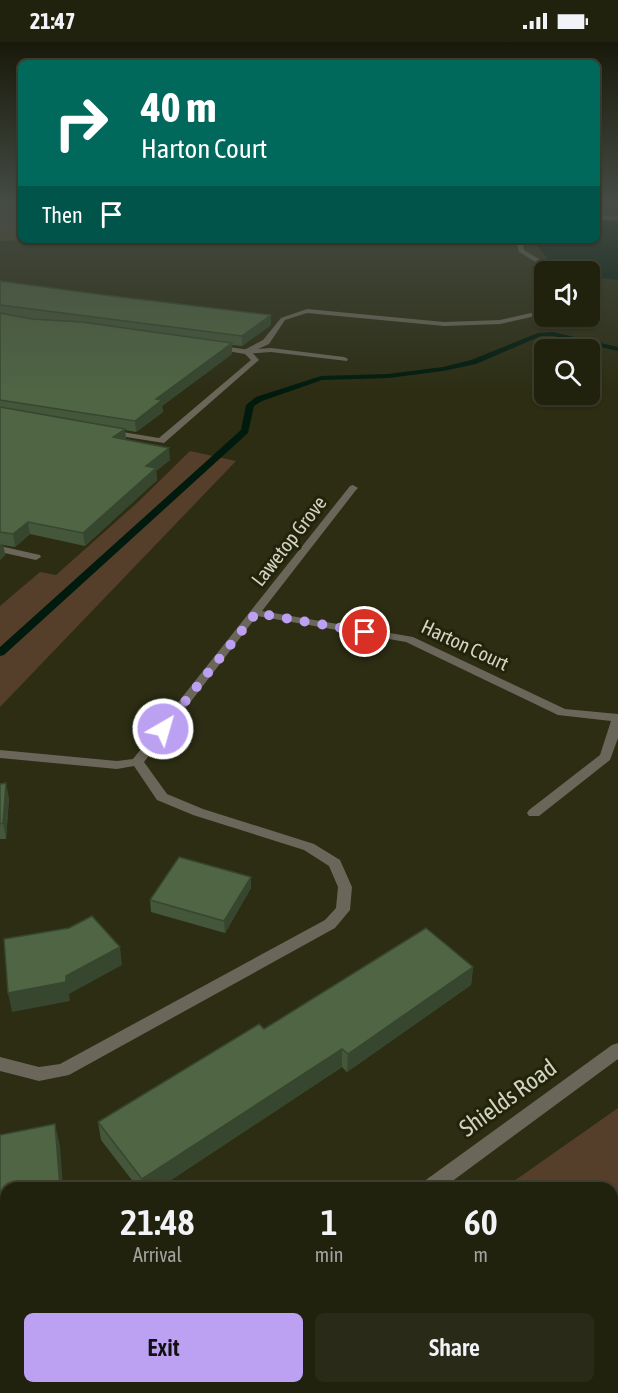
<!DOCTYPE html>
<html lang="en">
<head>
<meta charset="utf-8">
<style>
	body { margin:0; font-family:"Asap Condensed",sans-serif; background:#292a17; color:#f1f3f6; height:100vh; display:flex; flex-direction:column; font-size:22px; white-space:nowrap }
	* { box-sizing:border-box; margin:0 }
	p { font-size:20px; color:#a2a49e }
	.icon { flex:none; width:33px; height:33px; fill:none; stroke:currentColor; stroke-width:2; stroke-linecap:round; stroke-linejoin:round }
	.map { position:relative; flex:1; overflow:hidden }
	.details { position:absolute; left:0px; top:1140px; width:618px; height:212px; display:flex; flex-direction:column; background:#21220e; border-radius:18px 18px 0 0; box-shadow:0 2px 4px #0004,0 0 0 2px #3e3f2e }
	.details>* { flex:none }
	.top-card { position:absolute; left:18px; top:18px; width:582px; height:183px; border-radius:9px; box-shadow:0 2px 4px #0004,0 0 0 2px #3e3f2e; background:#00695c; color:#fff; overflow:hidden }
	.controls { position:absolute; left:534px; top:219px; display:grid; gap:12px }
	.controls a { display:grid; place-items:center; width:66px; height:66px; border-radius:9px; background:#21220e; box-shadow:0 2px 4px #0004,0 0 0 2px #3e3f2e; font-size:30px }
	.pin { position:absolute; display:grid; place-items:center; width:51px; height:51px; color:#fff; margin:-26px; border:3px solid #fff; border-radius:50%; box-shadow:0 2px 6px #0007 }
	.me { position:absolute; width:66px; margin:-33px; rotate:38deg; stroke-linejoin:round; filter:drop-shadow(0 0 4px #0008) }
	.turn { display:flex; align-items:center; gap:21px; height:126px; padding:0 24px; font-size:27px }
	.turn .icon { width:78px; height:78px; stroke-width:2.5 }
	.turn b { display:block; font-size:42px; line-height:51px }
	.then { display:flex; align-items:center; height:57px; padding:0 24px; background:#0003; gap:12px; font-size:22px }
	.eta { display:flex; justify-content:space-evenly; align-items:center; height:102px; text-align:center }
	.eta b { font-size:36px; font-weight:600; line-height:42px }
	.cta { display:flex; gap:12px; margin-top:auto; padding:12px 24px }
	.cta a { flex:1; height:69px; border-radius:9px; background:#bca0f2; color:#111; font-size:24px; font-weight:600; line-height:69px; text-align:center }
	.cta a+a { background:#292a17; color:#f1f3f6 }
	.status { display:flex; justify-content:space-between; align-items:center; height:42px; padding:0 30px; background:#21220e; direction:ltr }
	.status svg { height:16px; fill:currentColor }
	.map>svg:first-child { display:block }
	.green { fill:#563f2a }
	.water { fill:#001b0e }
	.lines { fill:none; stroke-linecap:round; stroke-linejoin:round }
	.stream { fill:#001b0e; fill-rule:evenodd }
	.service { fill:#6b665a; fill-rule:evenodd }
	.minor { fill:#6b665a; fill-rule:evenodd }
	.wall { fill:#44573a }
	.shaded-wall { fill:#37472f }
	.building { fill:#4f6543; stroke:#37472f; stroke-width:1.5 }
	.route { stroke:#bca0f2; stroke-width:10; stroke-dasharray:0 18 }
	.labels { text-anchor:middle; stroke-width:6; stroke-linejoin:round; paint-order:stroke }
	.street-label { font-size:20px; fill:#d1d3c3; stroke:#222309 }
	.near-street-label { font-size:24px; fill:#d1d3c3; stroke:#222309 }
</style>
</head>
<body>
<div class="status"><b>21:47</b><svg viewBox="0 0 49 12"><path d="M0 12V9h3v3zM5 12V6h3v6zM10 12V3h3v9zM15 12V0h3v12zM26 1h20v11H26zM47 4h2v5h-2z"/></svg></div>
<div class="map">
<svg width="618" height="1351" viewBox="0 0 618 1351">
	<rect width="100%" height="100%" fill="#2c2d13"/>
	<path class="green" d="M0 161H21V198H30L0 199Z
		M190 409 236 419 0 665V564L40 530 56 533 138 460Z
		M618 1066V1189L612 1194V1146H504Z
		M224 1346H429L422 1351H217Z"/>
	<path class="water" d="M597 178 618 181V238L590 235V230C560 230 550 224 534 198H597Z"/>
	<g class="lines">
		<path class="stream" d="M553 290 618 305V309L553 294H541L476 322 443 329 388 336 322 338 262 359 254 364 248 391 4 613 0 614V605L241 388 246 363 256 355 321 334 388 332 443 325 471 318 538 291Z"/>
		<path class="service" d="M597 173 618 174V178L597 177Z
			M516 198H522L524 208 560 230H552L519 210Z
			M307 267 444 280 500 278 544 268V272L500 282 444 284 307 271 285 278 269 302 258 307 271 306 344 315 348 317 347 319 271 310 244 312V308L263 298 281 276Z
			M0 504 40 513 41 515 36 518 0 510Z"/>
		<path class="minor" d="M215 303 250 308 259 318 164 401 107 392V388H110L159 396 251 318 245 312 215 307Z
			M353 443 358 446 356 448 262 569 413 595 565 667 618 672V696L610 718 539 774H529L527 771 529 768 600 713 611 679 558 673 406 600 257 574 144 720 167 752 203 767 314 802 340 818 352 845 350 868 335 886 69 1033 39 1039 0 1029V1015L39 1025 60 1022 325 878 336 866 338 845 329 824 304 808 193 773 157 758 134 724 117 727 0 716V708L117 719 133 717 350 444Z
			M618 1001V1017L443 1146H420L423 1140 612 1003Z
			M141 1346H167L165 1351H139Z"/>
	</g>
	<path class="wall" d="M0 239 104 253 271 273V283L242 304 232 303V312L162 364 163 370 136 390 125 388 126 398 170 418 156 429 157 438 85 504 30 492 15 505 3 503 5 513 0 518Z
		M0 742 9 756 6 797H0Z
		M251 835V846L225 891 151 870 150 858Z
		M473 925 471 943 347 1030 342 1025 159 1146H138L101 1098 98 1080 264 987Z
		M468 1346H612L618 1351H469L468 1350Z"/>
	<path class="shaded-wall" d="M271 273V283L242 304V294Z
		M232 301V312L162 364 163 370 136 390 135 379 156 357Z
		M125 387 126 398 113 395Z
		M169 406 170 418 156 429 157 438 85 504 83 491 146 424Z
		M28 480 30 492 15 505 13 492Z
		M3 501 5 513 0 518V503Z
		M6 741 9 756 6 797 3 781Z
		M251 835V846L225 891 224 879Z
		M120 905 122 923 69 952 70 959 12 970 8 951 66 934Z
		M473 925 471 943 347 1030 348 1012Z
		M342 1007V1025L159 1146H144L142 1137Z
		M55 1082 60 1104 63 1146H60Z
		M6 1167V1190L0 1191V1169Z"/>
	<path class="building" d="M0 239 104 253 271 273 242 294 0 263Z
		M0 271 32 277 82 280 232 301 156 357 162 358 135 379 0 358Z
		M0 365 125 387 113 395 169 406 146 424 156 426 83 491 28 480 13 492 0 490Z
		M6 741 3 781 0 782V742Z
		M179 815 251 835 224 879 150 858Z
		M92 874 120 905 66 934V940L8 951 4 897 69 886Z
		M426 886 473 925 348 1012 342 1007 142 1137 98 1080 259 982 264 987Z
		M55 1082 60 1146H6V1167L0 1169V1093Z
		M612 1313 618 1319V1351H489L485 1346H612Z"/>
	<linearGradient id="sky" x2="0" y2="1"><stop stop-color="#18190a"/><stop offset="0.46" stop-color="#454c44"/><stop offset="1" stop-color="#454c44" stop-opacity="0"/></linearGradient>
	<rect width="618" height="350" fill="url(#sky)"/>
	<g class="lines">
		<path class="route" d="M163 687 256 571 365 590"/>
	</g>
	<g class="labels">
		<g class="street-label">
			<text transform="translate(289 499) rotate(-52)" y="7">Lawetop Grove</text>
			<text transform="translate(465 603) rotate(25)" y="7">Harton Court</text>
		</g>
		<g class="near-street-label">
			<text transform="translate(508 1056) rotate(-36)" y="8">Shields Road</text>
		</g>
	</g>
</svg>
<div class="controls">
<a><svg class="icon" aria-label="sound" viewBox="0 0 24 24"><path d="M4 9h4l5-4v14l-5-4H4zM17 9q2 3 0 6"/></svg></a>
<a><svg class="icon" aria-label="search" viewBox="0 0 24 24"><circle cx="10" cy="10" r="6"/><path d="M15 15l6 6"/></svg></a>
</div>
<div class="pin" style="left:365px;top:590px;background:#d93025"><svg class="icon" aria-label="arrive" viewBox="0 0 24 24"><path d="M6 21V4h12l-3 4 3 4H6"/></svg></div>
<svg class="me" style="left:163px;top:687px" viewBox="-20 -20 40 40"><circle r="17" fill="#bca0f2" stroke="#fff" stroke-width="3"/><path d="M0-11L8 9 0 5-8 9z" fill="#fff"/></svg>
<div class="top-card">
<div class="turn"><svg class="icon" aria-label="right" viewBox="0 0 24 24"><path d="M7 20v-9h11M14 6l5 5-5 5"/></svg><div><b>40 m</b>Harton Court</div></div>
<div class="then">Then<svg class="icon" aria-label="arrive" viewBox="0 0 24 24"><path d="M6 21V4h12l-3 4 3 4H6"/></svg></div>
</div>
<section class="details">
<div class="eta">
<div><b>21:48</b><p>Arrival</p></div>
<div><b>1</b><p>min</p></div>
<div><b>60</b><p>m</p></div>
</div>
<div class="cta"><a>Exit</a><a>Share</a></div>
</section>
</div>
</body>
</html>
